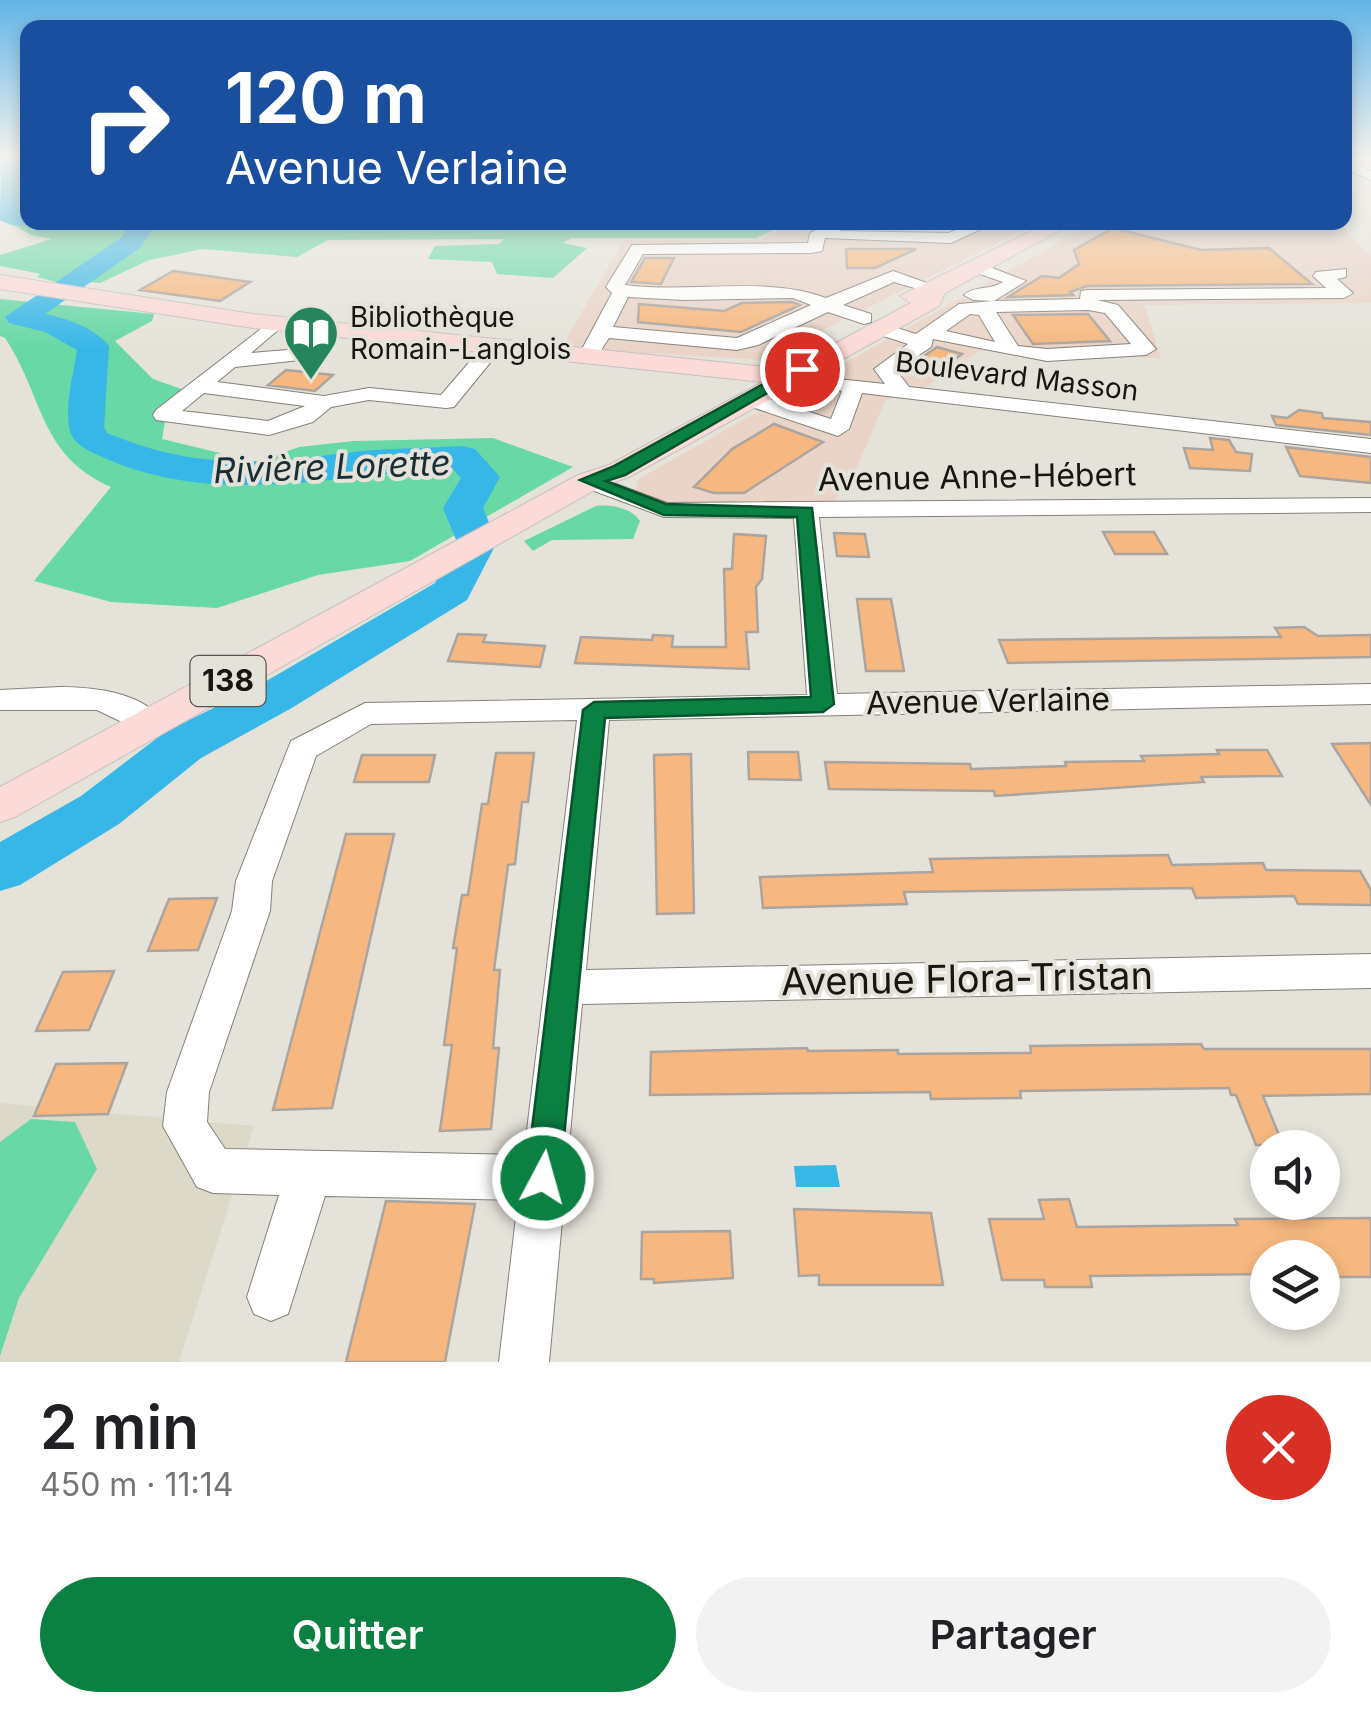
<!DOCTYPE html>
<html lang="fr">
<head>
<meta charset="utf-8">
<style>
	body { margin:0; font-family:Inter,sans-serif; background:#f2f2f2; color:#202124; height:100vh; display:flex; flex-direction:column; font-size:38px; white-space:nowrap }
	* { box-sizing:border-box; margin:0 }
	p { font-size:32px; color:#757577 }
	.icon { flex:none; width:55px; height:55px; fill:none; stroke:currentColor; stroke-width:2; stroke-linecap:round; stroke-linejoin:round }
	.map { position:relative; height:1362px; overflow:hidden }
	.details { display:flex; flex-direction:column; background:#fff; flex:1 }
	.details>* { flex:none }
	.banner { position:absolute; left:20px; top:20px; width:1332px; height:210px; border-radius:20px; box-shadow:0 5px 15px #0003; background:#1a4fa0; color:#fff; overflow:hidden }
	.tools { position:absolute; left:1250px; top:1130px; display:grid; gap:20px }
	.tools a { display:grid; place-items:center; width:90px; height:90px; border-radius:50%; background:#fff; box-shadow:0 5px 15px #0003; font-size:50px }
	.pin { position:absolute; display:grid; place-items:center; width:85px; height:85px; color:#fff; margin:-42px; border:5px solid #fff; border-radius:50%; box-shadow:0 2px 10px #0007 }
	.me { position:absolute; width:110px; margin:-55px; rotate:6deg; stroke-linejoin:round; filter:drop-shadow(0 0 8px #0008) }
	.turn { display:flex; align-items:center; gap:35px; height:210px; padding:0 40px; font-size:45px }
	.turn .icon { width:130px; height:130px; stroke-width:2.5 }
	.turn b { display:block; font-size:70px; line-height:85px }
	.round { display:grid; place-items:center; flex:none; width:105px; height:105px; border-radius:52px; background:#f2f2f2 }
	.overview { display:flex; align-items:center; justify-content:space-between; height:170px; padding:0 40px }
	h1 { font-size:60px; font-weight:600; line-height:75px }
	.button { display:flex; gap:20px; margin-top:auto; padding:20px 40px }
	.button a { flex:1; height:115px; border-radius:60px; background:#0b8043; color:#fff; font-size:40px; font-weight:600; line-height:115px; text-align:center }
	.button a+a { background:#f2f2f2; color:#202124 }
	.map>svg:first-child { display:block }
	.commercial { fill:#ead4c8 }
	.built { fill:#ddd9c8 }
	.green { fill:#67d8a6 }
	.water { fill:#37b7e7 }
	.lines { fill:none; stroke-linecap:round; stroke-linejoin:round }
	.river { fill:#37b7e7; fill-rule:evenodd }
	.building { fill:#f6b880; stroke:#aca49e; stroke-width:2.5 }
	.minor-casing { stroke:#848179; stroke-width:2 }
	.major-casing { stroke:#c3c2c1; stroke-width:2 }
	.minor { fill:#fff; fill-rule:evenodd }
	.major { fill:#fbdad7; fill-rule:evenodd }
	.route { fill:#0b8043; stroke:#07532c; stroke-width:2.5 }
	.labels { text-anchor:middle; stroke-width:8; stroke-linejoin:round; paint-order:stroke }
	.far-poi-label { font-size:28px; fill:#171612; stroke:#e5e3d9; text-anchor:start }
	.far-street-label { font-size:28px; fill:#171612; stroke:#e5e3d9 }
	.shield { fill:#e5e3d9; stroke:#55544e; stroke-width:2.5 }
	.shield-label { font-size:30px; font-weight:bold; fill:#171612 }
	.street-label { font-size:32px; fill:#171612; stroke:#e5e3d9 }
	.water-label { font-size:35px; font-style:italic; fill:#192e37; stroke:#e5e3d9 }
	.near-street-label { font-size:38px; fill:#171612; stroke:#e5e3d9 }
</style>
</head>
<body>
<div class="map">
<svg width="1371" height="1362" viewBox="0 0 1371 1362">
	<rect width="100%" height="100%" fill="#e5e3d9"/>
	<path class="commercial" d="M797 222 1037 223 763 360 561 348 624 240H760Z
		M1094 223H1338L1371 256V303L1144 305 1161 358 981 350 926 387 885 401 855 473 832 505 665 506 635 499 638 479Z"/>
	<path class="built" d="M0 1103 254 1126 179 1362H0Z"/>
	<path class="green" d="M1 158H27L28 222 790 223 756 238H571L563 243 587 248 553 278 497 274 492 262 428 259 435 246 499 244 504 239 328 240 297 257 203 249 149 260 100 283 89 282 76 287 37 277 41 274 0 266V255L52 239 31 235 0 217Z
		M0 299 154 314 152 321 115 341 153 379 187 391 167 409 162 439 257 462 299 447 354 441 493 438 573 467 410 561 318 575 217 608 111 602 34 581 111 487C38 455 44 396 5 338L0 336Z
		M596 506C611 504 632 508 640 521L633 539 552 540 533 551 524 541Z
		M31 1119 75 1122 97 1169 19 1298 0 1356V1142Z"/>
	<path class="water" d="M2 158H27L28 222 197 223 139 229 11 225 0 220Z
		M836 1165 840 1187H796L794 1166Z"/>
	<g class="lines">
		<path class="river" d="M131 222 155 225 140 248 45 314C66 318 95 328 109 346L104 427 107 433C201 472 265 463 362 451 395 448 429 448 462 446L475 449 500 477 483 508 497 542 467 600 290 709 201 758 119 824 20 885 0 891V842L81 796 165 732 256 687 435 583 457 542 443 508 461 478 452 468C338 475 216 507 107 459 91 452 71 445 69 426 65 403 74 372 77 350L45 332 9 323 5 317 122 237Z"/>
	</g>
	<path class="building" d="M1113 228 1201 250 1269 248 1312 284 1087 286 1070 292 1073 295 1008 297 1042 276 1059 278 1079 264 1074 250Z
		M846 249H916L875 268H847Z
		M645 258H674L661 284 631 282Z
		M173 271 250 282 220 301 140 290Z
		M792 302 800 305 741 332 638 322 639 304 724 311 742 303Z
		M1088 314 1110 341 1033 344 1013 315Z
		M937 347 962 354 934 374 908 367Z
		M286 370 333 375 315 391 268 385Z
		M1299 410 1322 413 1323 418 1371 422V435L1276 425 1272 416 1287 418Z
		M774 424 823 442 744 493H714L694 487 732 449Z
		M1210 438 1229 440 1236 452 1252 454 1250 471 1190 468 1184 448 1213 450Z
		M1286 447 1371 457V483L1300 476Z
		M1103 532H1154L1167 554H1115Z
		M834 533 865 534 869 557 837 556Z
		M734 534 766 536 762 579 756 587 758 632H746L749 669 575 663 581 637 652 640 653 635 673 636 672 647H726L724 569H732Z
		M857 599H891L904 671H866Z
		M1304 627 1318 636 1371 635V657L1008 663 999 640 1281 637 1275 628Z
		M458 634 486 635 483 642 545 646 540 667 448 661Z
		M1371 743V805L1332 744Z
		M1217 750H1267L1282 776 1201 777 1204 782 995 796 994 791 829 789 825 762 970 764 971 769 1066 766 1065 762 1144 761 1141 756 1219 754Z
		M748 752H798L801 780 749 779Z
		M496 753H534L528 802H522L515 864 508 865 494 970H500L493 1048H499L491 1129 440 1131 452 1045H444L457 948H453L462 895H468L482 804H488Z
		M691 754 694 913 657 914 654 755Z
		M362 755H435L429 782H354Z
		M346 834H394L332 1108 273 1110Z
		M1168 855 1172 865 1263 863 1266 870 1360 871 1371 890V905L1298 904 1294 896 1196 898 1192 888 904 892 907 904 763 908 760 877 933 872 930 859Z
		M217 898 198 950 148 951 169 899Z
		M114 971 89 1030 36 1031 63 972Z
		M1201 1044 1204 1049H1371V1094L1263 1096 1283 1145H1256L1236 1095H1231L1229 1088 1020 1091 1021 1098 931 1099 930 1092 650 1095 651 1052 807 1048 808 1051 898 1050V1054L1031 1053 1030 1046Z
		M127 1063 108 1114 34 1116 56 1064Z
		M1069 1199 1077 1227 1238 1225 1235 1219 1371 1218V1277H1322V1258H1268V1274L1090 1276 1092 1287H1045L1044 1280H1002L989 1219H1044L1039 1200Z
		M386 1201 475 1204 445 1362H346Z
		M794 1209 931 1213 943 1285H819V1275L799 1276Z
		M730 1231 733 1278 654 1283V1279H641L642 1232Z"/>
	<g class="lines">
		<g class="minor-casing">
			<path id="minor" d="M1345 160 1371 171V180L1345 169Z
				M832 222H854L839 231 949 233 973 222H996L951 243 825 238 822 251 811 253 643 254 625 285C691 294 764 275 826 298L893 271 944 289 935 294 894 282 843 305 871 314V322L864 324 828 312 758 345 737 350 609 338 599 353 592 355 582 349 612 293 606 287 632 245 808 243 810 233ZM628 297 684 300 793 298 811 305 737 338 613 327Z
				M977 262 1026 281 994 301 1080 299 1081 291 1087 290 1326 288 1313 276 1316 272 1346 269V277L1337 279 1353 293 1344 298 1097 300 1118 305 1156 349 1146 355 1047 361 933 339 931 347 896 370 909 387 1371 439V453L862 393 849 429 838 436 740 403 737 398 748 392 831 419 842 391 781 381 778 377 781 373 885 384 874 369 908 344 871 332V324L878 322 916 334 959 304 993 301 973 300 964 295C973 286 991 290 1003 282L971 271V263ZM1088 310 1105 313 1131 344 1047 349 1018 346 996 312ZM970 314 979 315 995 342 946 331Z
				M275 318 285 324 251 353 287 350 315 325H329L332 329 300 360 235 367 217 382 324 396 369 388 441 395 485 344H499L502 348 454 407 446 408 369 400 331 407 313 422 269 435 156 420 153 415 156 410ZM204 393 305 406 268 421 182 411Z
				M589 474 667 503 1371 498V512L819 517 837 694 1371 684V704L609 720 586 970 1371 954V988L582 1004 549 1362H499L518 1200 325 1196 288 1314 271 1321 254 1314 247 1297 279 1195 213 1193 197 1187 163 1126 167 1092 232 911 236 881 291 741 365 703 807 695 794 518 664 517 581 486 577 481ZM577 720 524 1155 225 1149 207 1122 209 1092 270 911 272 881 316 756 371 724Z
				M60 687C93 687 145 692 165 724L160 732 149 735 97 710H0V690Z"/>
		</g>
		<g class="major-casing">
			<path id="major" d="M1049 222H1075L945 293 939 306 629 477 600 487 15 817 0 822V787L578 475 609 465 763 382 253 328 0 289V275L253 314 787 369 911 303 900 296Z"/>
		</g>
		<use href="#minor" class="minor"/>
		<use href="#major" class="major"/>
	</g>
	<linearGradient id="sky" x2="0" y2="1"><stop stop-color="#61b5e8"/><stop offset="0.45" stop-color="#f3f2ee"/><stop offset="1" stop-color="#f3f2ee" stop-opacity="0"/></linearGradient>
	<rect width="1371" height="349" fill="url(#sky)"/>
	<path class="route" d="M796 366 809 369 625 475 606 481 666 504 812 508 834 704 823 712 605 718 560 1178 555 1189 543 1194 531 1189 526 1178 583 710 594 702 811 697 797 517 664 515 580 480 612 467Z"/>
	<defs>
		<g id="library-pin" transform="scale(2.875)"><path d="M0 17L-7.5 6A9.5 9.5 0 1 1 7.5 6Z" fill="#26855d" stroke="#e5e3d9"/><path d="M-6-4Q-3-5.5-.7-3.5V5Q-3 3-6 4ZM6-4Q3-5.5 .7-3.5V5Q3 3 6 4Z" fill="#fff"/></g>
	</defs>
	<g fill-rule="evenodd">
		<use href="#library-pin" x="311" y="333"/>
	</g>
	<g class="labels">
		<g class="far-poi-label">
			<text x="350" y="327">Bibliothèque<tspan x="350" dy="32">Romain-Langlois</tspan></text>
		</g>
		<g class="far-street-label">
			<text transform="translate(1017 376) rotate(7)" y="10">Boulevard Masson</text>
		</g>
		<rect class="shield" x="190.5" y="656" width="75" height="50" rx="8"/>
		<g class="shield-label">
			<text x="228" y="691">138</text>
		</g>
		<g class="street-label">
			<text transform="translate(977 477) rotate(-1)" y="11">Avenue Anne-Hébert</text>
			<text transform="translate(988 701) rotate(-1)" y="11">Avenue Verlaine</text>
		</g>
		<g class="water-label">
			<text transform="translate(332 467) rotate(-2)" y="12">Rivière Lorette</text>
		</g>
		<g class="near-street-label">
			<text transform="translate(967 979) rotate(-1)" y="13">Avenue Flora-Tristan</text>
		</g>
	</g>
</svg>
<div class="tools">
<a><svg class="icon" aria-label="sound" viewBox="0 0 24 24"><path d="M4 9h4l5-4v14l-5-4H4zM17 9q2 3 0 6"/></svg></a>
<a><svg class="icon" aria-label="layers" viewBox="0 0 24 24"><path d="M12 4l9 5-9 5-9-5zM3 14l9 5 9-5"/></svg></a>
</div>
<div class="pin" style="left:802px;top:369px;background:#d93025"><svg class="icon" aria-label="arrive" viewBox="0 0 24 24"><path d="M6 21V4h12l-3 4 3 4H6"/></svg></div>
<svg class="me" style="left:543px;top:1178px" viewBox="-20 -20 40 40"><circle r="17" fill="#0b8043" stroke="#fff" stroke-width="3"/><path d="M0-11L8 9 0 5-8 9z" fill="#fff"/></svg>
<div class="banner">
<div class="turn"><svg class="icon" aria-label="right" viewBox="0 0 24 24"><path d="M7 20v-9h11M14 6l5 5-5 5"/></svg><div><b>120 m</b>Avenue Verlaine</div></div>
</div>
</div>
<section class="details">
<div class="overview"><div><h1>2 min</h1><p>450 m · 11:14</p></div><a class="round" style="background:#d93025;color:#fff"><svg class="icon" aria-label="close" viewBox="0 0 24 24"><path d="M6 6l12 12M18 6L6 18"/></svg></a></div>
<div class="button"><a>Quitter</a><a>Partager</a></div>
</section>
</body>
</html>
